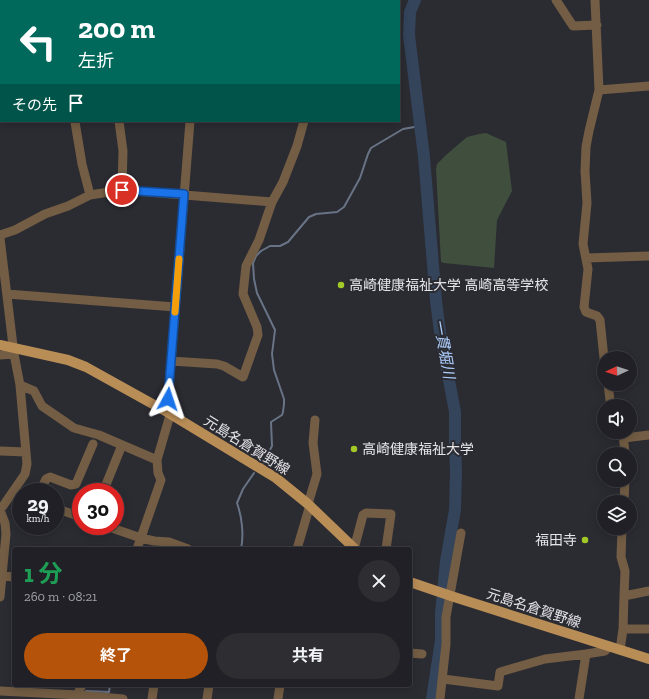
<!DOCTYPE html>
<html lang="ja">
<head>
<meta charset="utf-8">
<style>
	body { margin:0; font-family:"Zilla Slab","Noto Sans JP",serif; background:#2d2d32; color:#f1f3f6; height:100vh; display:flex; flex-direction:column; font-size:15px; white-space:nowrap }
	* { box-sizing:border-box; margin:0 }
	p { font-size:13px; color:#a2a3a7 }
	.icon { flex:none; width:22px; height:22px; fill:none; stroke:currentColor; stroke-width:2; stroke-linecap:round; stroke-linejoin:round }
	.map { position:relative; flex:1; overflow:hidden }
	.drawer { position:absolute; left:12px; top:547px; width:400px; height:140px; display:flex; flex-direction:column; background:#202026; border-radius:4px; box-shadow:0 2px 10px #0003,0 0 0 1px #3d3e43 }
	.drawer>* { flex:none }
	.guide { position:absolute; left:0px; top:0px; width:400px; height:122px; box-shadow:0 2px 10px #0003,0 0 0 1px #3d3e43; background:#00695c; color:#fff; overflow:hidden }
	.needle { width:26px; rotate:266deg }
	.controls { position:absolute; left:597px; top:351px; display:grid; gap:8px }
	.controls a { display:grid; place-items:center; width:40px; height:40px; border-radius:50%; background:#202026; box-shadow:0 2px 10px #0003,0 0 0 1px #3d3e43; font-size:20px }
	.speed { position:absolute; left:12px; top:483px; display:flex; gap:8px; font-size:20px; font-weight:700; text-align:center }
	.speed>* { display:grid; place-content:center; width:52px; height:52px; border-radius:50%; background:#202026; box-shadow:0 2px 10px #0003,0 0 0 1px #3d3e43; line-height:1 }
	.speed small { font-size:10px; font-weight:400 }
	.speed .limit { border:6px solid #d22; background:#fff; color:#111 }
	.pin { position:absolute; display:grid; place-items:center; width:34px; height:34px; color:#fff; margin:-17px; border:2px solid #fff; border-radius:50%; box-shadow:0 1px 4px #0007 }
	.me { position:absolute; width:44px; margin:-22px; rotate:5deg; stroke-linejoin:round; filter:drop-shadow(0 0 3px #0008) }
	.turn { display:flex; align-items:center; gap:14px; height:84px; padding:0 12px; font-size:18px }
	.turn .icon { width:52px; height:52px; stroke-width:2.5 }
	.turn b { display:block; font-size:28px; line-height:34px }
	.then { display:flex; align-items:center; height:38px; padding:0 12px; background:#0003; gap:8px; font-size:15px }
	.round { display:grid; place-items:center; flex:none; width:42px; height:42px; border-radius:21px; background:#2d2d32 }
	.head { display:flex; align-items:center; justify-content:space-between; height:68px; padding:0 12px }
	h1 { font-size:24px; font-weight:700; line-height:30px; color:#1e9e55 }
	.action { display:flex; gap:8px; margin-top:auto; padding:8px 12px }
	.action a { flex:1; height:46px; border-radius:24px; background:#b45309; color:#fff; font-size:16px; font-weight:700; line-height:46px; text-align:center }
	.action a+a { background:#2d2d32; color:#f1f3f6 }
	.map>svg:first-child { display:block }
	.green { fill:#404f3d }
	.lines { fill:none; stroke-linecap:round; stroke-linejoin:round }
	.stream { stroke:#687485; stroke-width:2 }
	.river { stroke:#33445b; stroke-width:12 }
	.minor { stroke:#735d44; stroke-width:9 }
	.major { stroke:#b98d56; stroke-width:10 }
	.route-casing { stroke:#114b97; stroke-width:10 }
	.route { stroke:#1a73e8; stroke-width:7 }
	.slow { stroke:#f59e0b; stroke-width:7 }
	.poi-dot { fill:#a3c927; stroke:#2b2b32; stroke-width:1.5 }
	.labels { text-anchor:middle; stroke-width:4; stroke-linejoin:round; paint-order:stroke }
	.poi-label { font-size:14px; fill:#e3e3e8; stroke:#2b2b32; text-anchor:start }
	.street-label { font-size:14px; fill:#e3e3e8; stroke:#2b2b32 }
	.water-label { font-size:15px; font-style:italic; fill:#aecffe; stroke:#2b2b32 }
</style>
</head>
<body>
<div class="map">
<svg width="649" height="699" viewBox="0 0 649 699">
	<rect width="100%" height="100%" fill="#2b2b32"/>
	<path class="green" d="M272 0H385V1H272Z
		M486 133 506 142 512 191 497 220 494 268 444 263 441 262 436 169 437 164 446 155 467 137 479 134Z"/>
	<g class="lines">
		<path class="stream" d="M263 463 272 446 271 422 282 415 283 412 284 404V399L274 370 272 354 275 330 257 293 254 279 253 263 256 256 261 251 270 246H280L288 242 309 217 316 214 337 212 344 207 360 178 368 154 371 148 403 129 420 126
			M156 549 162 546
			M241 549C244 535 242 517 237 503L243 489 254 473
			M86 691 109 692 110 685"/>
		<path class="river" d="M415 0 410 12 409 35 424 157 436 301 440 332 455 412V445L456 472 455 510 446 561 441 613V640L432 699
			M27 1 28 0
			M0 24 1 23"/>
		<path class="minor" d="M556 0 573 26 597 25
			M595 0 599 90 589 131 586 147 585 171 587 203 583 244 588 269 584 307 586 312 597 316 600 320 604 358
			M200 1V0
			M599 90 649 86
			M119 121 123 151 122 190
			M75 122 82 164 90 195
			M0 235 15 230 45 214 68 206 90 195 122 190 272 202
			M0 238 14 354 20 385 27 464 25 474 3 506 0 509
			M586 258 649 256
			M7 294 175 307
			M0 355 14 354
			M171 361 217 364 224 366 243 377 258 335 257 327 243 294 246 266 259 240 272 202 283 182 297 146 304 121
			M608 384 610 400 613 406
			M20 385 34 391 42 406 74 428 99 435 157 460
			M167 412 190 121
			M623 433 625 454
			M624 438 649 435
			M0 451 26 452
			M40 492 46 479 50 477 71 485 76 484 93 444
			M103 492 122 445
			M624 502 625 480
			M308 504 317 474 313 443 315 420
			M55 508 81 517
			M0 510 5 523 6 534 0 597
			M106 526 141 538 154 541 169 542 188 549
			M137 549 161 480 158 473 157 460 170 415
			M297 549 310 505
			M354 549 363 515 366 513 391 514 386 549
			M3 576 14 577
			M624 596 649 591
			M623 629H649
			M620 650 623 629 624 596 625 571 621 557 622 528
			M410 653 422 654
			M443 679 498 686 500 672 545 659 586 654 605 651 609 646
			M0 691 79 695 123 699
			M79 699V691L82 685
			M152 699 154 685
			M207 699 209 685
			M278 699 280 685
			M440 699 446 644V617L461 533
			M579 699 586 654"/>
		<path class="major" d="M0 345 68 360 86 367 167 412 276 478 308 504 355 549
			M410 582 451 596 649 659"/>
	</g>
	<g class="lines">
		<g class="route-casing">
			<path id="route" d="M122 190 184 194 168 399"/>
		</g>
		<use href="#route" class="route"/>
		<path class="slow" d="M175 312 179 259"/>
	</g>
	<g class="poi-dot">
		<circle cx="341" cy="285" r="4"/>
		<circle cx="354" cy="449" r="4"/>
		<circle cx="585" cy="540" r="4"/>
	</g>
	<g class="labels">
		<g class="poi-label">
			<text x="349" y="290">高崎健康福祉大学 高崎高等学校</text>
			<text x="362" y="454">高崎健康福祉大学</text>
			<text x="577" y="545" text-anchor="end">福田寺</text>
		</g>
		<g class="street-label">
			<text transform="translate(247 445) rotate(32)" y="5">元島名倉賀野線</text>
			<text transform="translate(534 608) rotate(18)" y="5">元島名倉賀野線</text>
		</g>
		<g class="water-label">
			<text transform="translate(444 349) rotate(80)" y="5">一貫堀川</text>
		</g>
	</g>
</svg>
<div class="controls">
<a><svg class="needle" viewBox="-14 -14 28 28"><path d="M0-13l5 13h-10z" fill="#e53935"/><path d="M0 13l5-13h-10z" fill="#a2a3a7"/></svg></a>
<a><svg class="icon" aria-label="sound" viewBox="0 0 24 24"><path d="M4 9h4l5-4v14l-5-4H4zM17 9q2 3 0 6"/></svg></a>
<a><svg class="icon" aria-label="search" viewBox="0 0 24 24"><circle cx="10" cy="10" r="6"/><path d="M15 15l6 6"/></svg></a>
<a><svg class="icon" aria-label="layers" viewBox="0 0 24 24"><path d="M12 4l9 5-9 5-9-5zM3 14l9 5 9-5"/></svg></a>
</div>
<div class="speed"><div>29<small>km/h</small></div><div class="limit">30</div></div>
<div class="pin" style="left:122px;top:190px;background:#d93025"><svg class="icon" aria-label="arrive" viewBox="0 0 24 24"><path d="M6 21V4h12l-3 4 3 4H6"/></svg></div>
<svg class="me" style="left:168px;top:399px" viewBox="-20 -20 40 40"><path d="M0-17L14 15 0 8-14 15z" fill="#1a73e8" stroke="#fff" stroke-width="4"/></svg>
<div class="guide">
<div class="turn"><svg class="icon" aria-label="left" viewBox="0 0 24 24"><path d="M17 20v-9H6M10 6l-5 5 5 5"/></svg><div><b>200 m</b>左折</div></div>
<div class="then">その先<svg class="icon" aria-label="arrive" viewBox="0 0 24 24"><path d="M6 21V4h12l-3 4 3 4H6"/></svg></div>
</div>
<section class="drawer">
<div class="head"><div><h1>1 分</h1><p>260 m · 08:21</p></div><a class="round"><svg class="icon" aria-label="close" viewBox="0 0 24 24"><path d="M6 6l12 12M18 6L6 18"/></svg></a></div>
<div class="action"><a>終了</a><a>共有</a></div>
</section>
</div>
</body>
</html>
